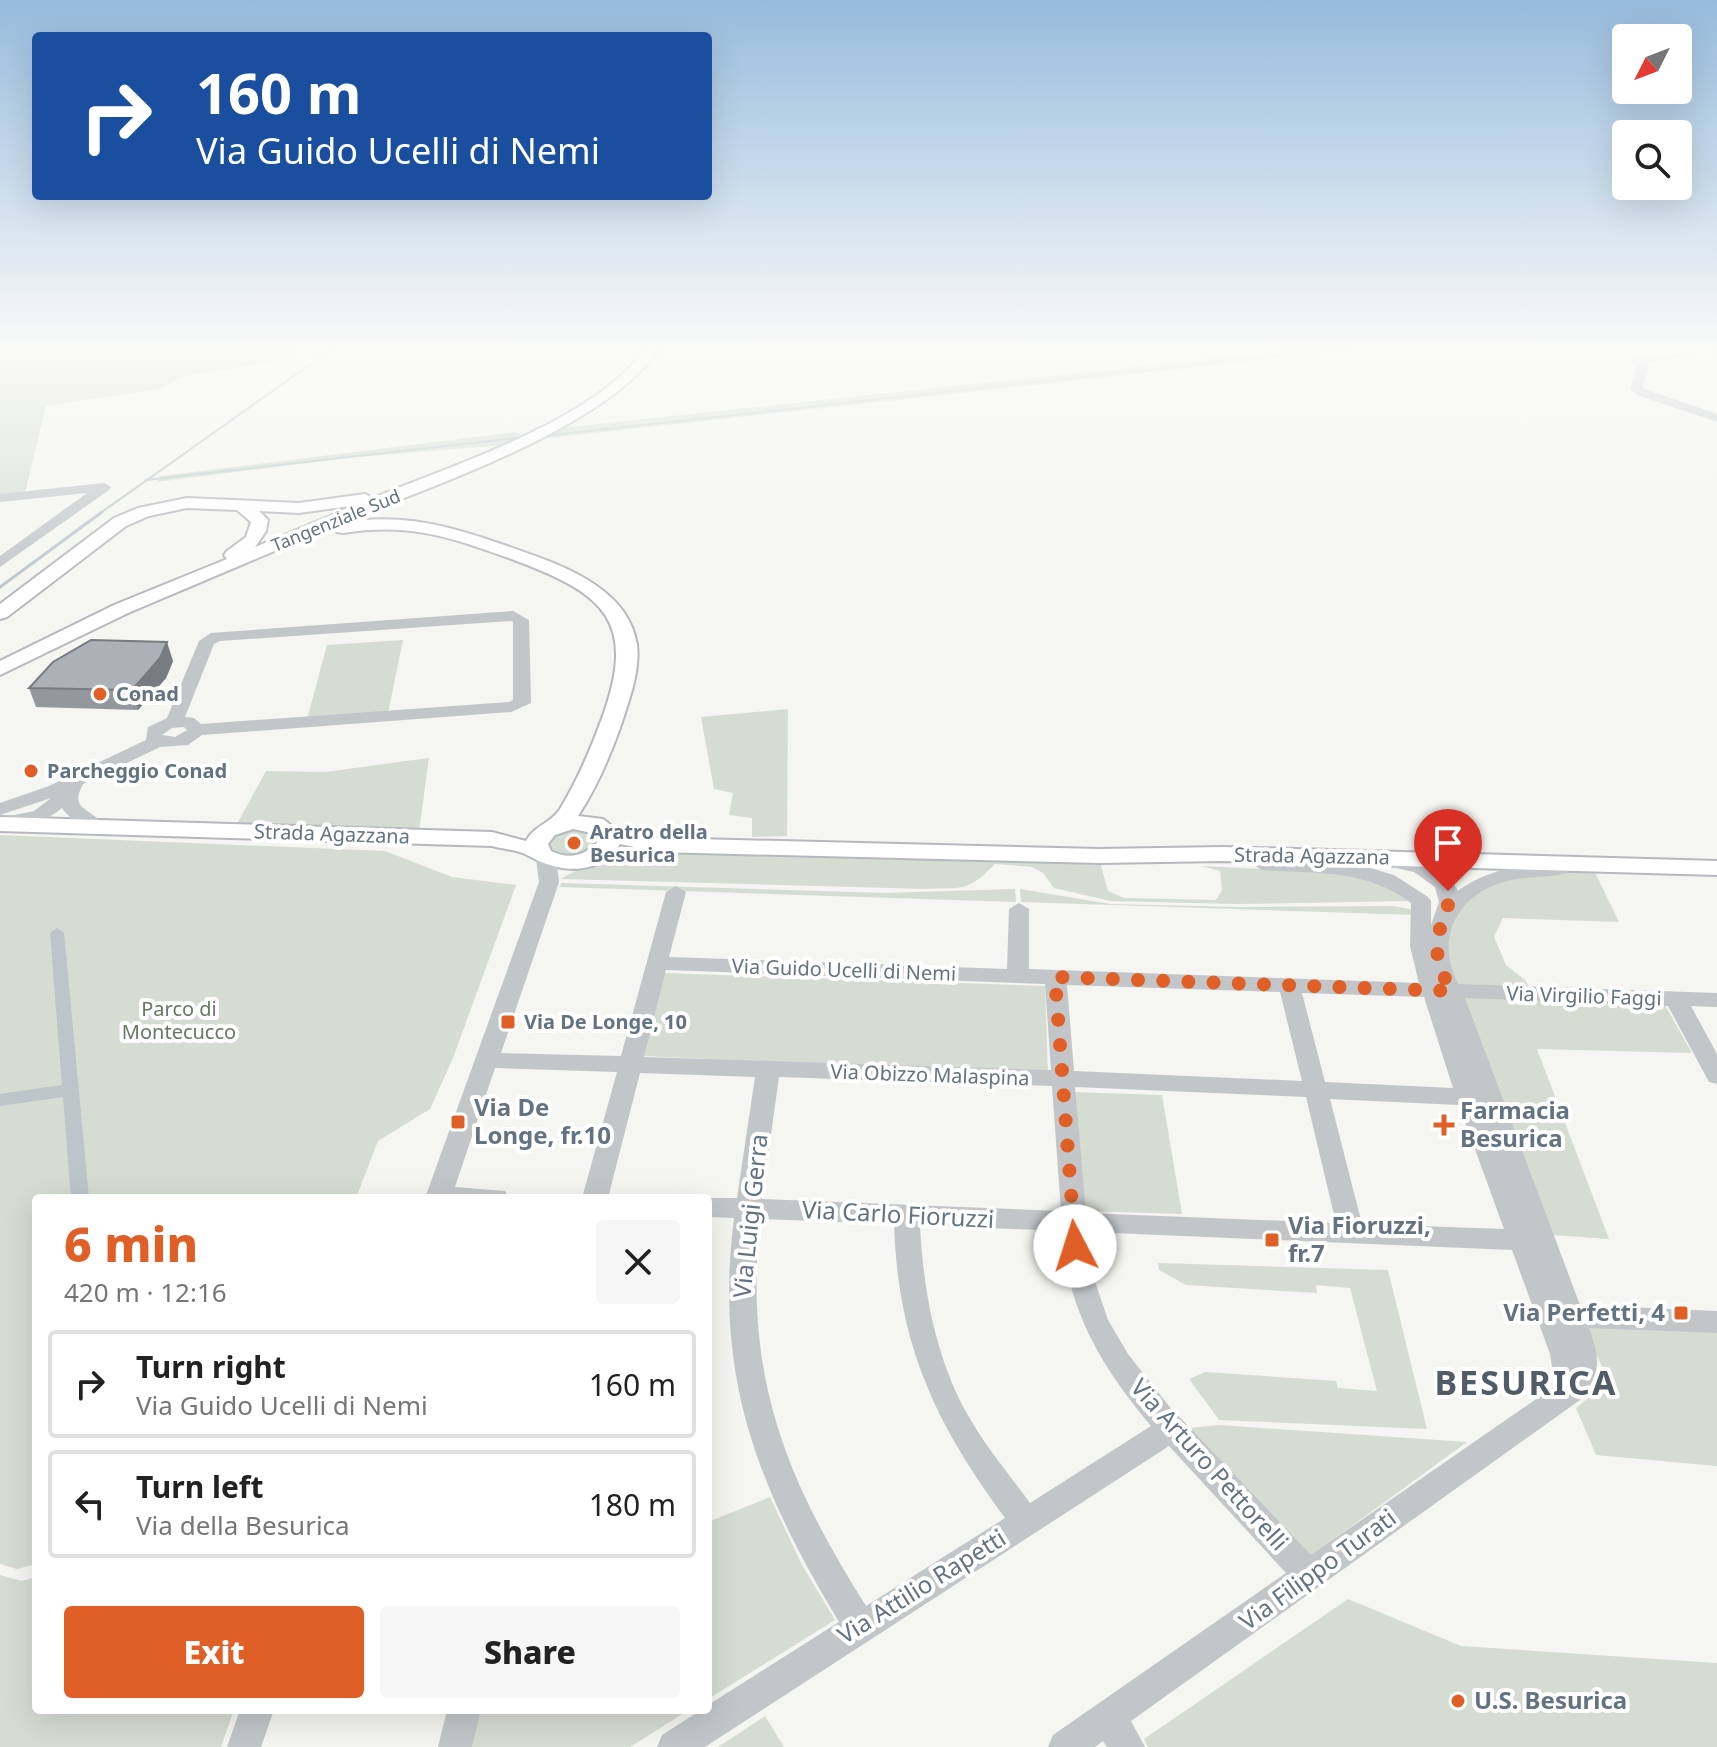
<!DOCTYPE html>
<html lang="en">
<head>
<meta charset="utf-8">
<style>
	body { margin:0; font-family:"Noto Sans",sans-serif; background:#f6f6f6; color:#222; height:100vh; display:flex; flex-direction:column; font-size:30px; white-space:nowrap }
	* { box-sizing:border-box; margin:0 }
	p { font-size:26px; color:#767676 }
	.icon { flex:none; width:44px; height:44px; fill:none; stroke:currentColor; stroke-width:2; stroke-linecap:round; stroke-linejoin:round }
	.map { position:relative; flex:1; overflow:hidden }
	.details { position:absolute; left:32px; top:1194px; width:680px; height:520px; display:flex; flex-direction:column; background:#fff; border-radius:8px; box-shadow:0 8px 32px #0002 }
	.details>* { flex:none }
	.guide { position:absolute; left:32px; top:32px; width:680px; height:168px; border-radius:8px; box-shadow:0 8px 32px #0002; background:#1a4fa0; color:#fff; overflow:hidden }
	.needle { width:52px; rotate:228deg }
	.controls { position:absolute; left:1612px; top:24px; display:grid; gap:16px }
	.controls a { display:grid; place-items:center; width:80px; height:80px; border-radius:8px; background:#fff; box-shadow:0 8px 32px #0002; font-size:40px }
	.pin { position:absolute; display:grid; place-items:center; width:68px; height:68px; color:#fff; margin:-82px -34px; border-radius:50% 50% 50% 0; rotate:-45deg; box-shadow:0 0 8px #0007 }
	.pin .icon { rotate:45deg }
	.me { position:absolute; width:88px; margin:-44px; rotate:355deg; stroke-linejoin:round; filter:drop-shadow(0 0 6px #0008) }
	.turn { display:flex; align-items:center; gap:28px; height:168px; padding:0 32px; font-size:36px }
	.turn .icon { width:104px; height:104px; stroke-width:2.5 }
	.turn b { display:block; font-size:56px; line-height:68px }
	.round { display:grid; place-items:center; flex:none; width:84px; height:84px; border-radius:8px; background:#f6f6f6 }
	.overview { display:flex; align-items:center; justify-content:space-between; height:136px; padding:0 32px }
	h1 { font-size:48px; font-weight:800; line-height:60px; color:#e05f26 }
	.primary-button { display:flex; gap:16px; margin-top:auto; padding:16px 32px }
	.primary-button a { flex:1; height:92px; border-radius:8px; background:#e05f26; color:#fff; font-size:32px; font-weight:800; line-height:92px; text-align:center }
	.primary-button a+a { background:#f6f6f6; color:#222 }
	ul { padding:0; list-style:none }
	li { display:flex; align-items:center; gap:24px; height:108px; margin:0 16px 12px; padding:0 16px; border:4px solid #e0e0e0; border-radius:8px }
	li div { flex:1 }
	li b { display:block; font-size:30px }
	li em { font-style:normal }
	.map>svg:first-child { display:block }
	.green { fill:#d5dcd2 }
	.lines { fill:none; stroke-linecap:round; stroke-linejoin:round }
	.stream-far1 { stroke:#bbc5ca; stroke-width:2 }
	.stream { stroke:#bbc5ca; stroke-width:3 }
	.canal { fill:#bbc5ca; fill-rule:evenodd }
	.major-casing { stroke:#b5b9bd; stroke-width:4 }
	.minor { fill:#c2c6c9; fill-rule:evenodd }
	.major { fill:#fff; fill-rule:evenodd }
	.wall { fill:#93989d }
	.shaded-wall { fill:#787c80 }
	.building { fill:#abb1b7; stroke:#787c80; stroke-width:2 }
	.route { stroke:#e05f26; stroke-width:14; stroke-dasharray:0 25.2 }
	.poi-dot { fill:#e05f26; stroke:#fff; stroke-width:3 }
	.labels { text-anchor:middle; stroke-width:8; stroke-linejoin:round; paint-order:stroke }
	.far-street-label { font-size:18px; fill:#647382; stroke:#fff }
	.poi-label { font-size:20px; font-weight:bold; fill:#647382; stroke:#fff; text-anchor:start }
	.street-label { font-size:20px; fill:#647382; stroke:#fff }
	.park-label { font-size:20px; fill:#667963; stroke:#fff }
	.near-poi-label { font-size:24px; font-weight:bold; fill:#647382; stroke:#fff; text-anchor:start }
	.near-street-label { font-size:24px; fill:#647382; stroke:#fff }
	.near-district-label { font-size:34px; font-weight:bold; letter-spacing:2px; fill:#525c67; stroke:#fff }
</style>
</head>
<body>
<div class="map">
<svg width="1717" height="1747" viewBox="0 0 1717 1747">
	<rect width="100%" height="100%" fill="#f5f5f1"/>
	<path class="green" d="M0 346H304L279 361 185 376 159 389 46 406 25 493 0 495Z
		M1329 346H1391L540 439 561 428Z
		M516 432 521 434 505 445 356 457 157 482 160 476Z
		M403 640 388 713 307 719 327 645Z
		M788 709 787 836 752 837V818L729 815 733 793 714 789 701 717Z
		M429 758 419 831 236 826 266 771 325 772Z
		M561 828 596 830 601 845 572 858 548 852 547 837Z
		M0 835 385 851 452 877 516 885 453 1058 430 1109 378 1141 356 1198H36V1564L17 1569 0 1564Z
		M665 850 1100 862 1108 891 1124 898 1216 900 1222 890 1220 871 1201 866 1319 872 1380 881 1409 901 1237 904 1111 901 1054 888 1043 873 1032 867 995 864C966 893 965 887 925 889L561 879C592 860 629 855 665 850Z
		M1594 870 1619 922 1503 918 1494 937 1506 965 1525 980 1533 994 1661 998 1692 1053 1537 1049 1609 1239 1539 1234 1451 991 1445 915 1462 896 1526 871Z
		M561 883 885 893 1015 889 1016 902 560 887Z
		M1020 889 1110 904 1240 907 1392 906 1410 909 1414 915 1021 902Z
		M664 973 1045 986 1048 1074 643 1056Z
		M1073 1092 1162 1095 1182 1214 1085 1211Z
		M1158 1263 1388 1270 1427 1429 1219 1420 1189 1379 1205 1372 1336 1381 1338 1388 1377 1391 1350 1288 1316 1285 1317 1293 1186 1285 1159 1270Z
		M1580 1320 1717 1326V1466L1596 1455 1576 1408 1609 1381Z
		M1219 1425 1467 1442 1308 1558 1181 1429Z
		M770 1497 802 1565 835 1620 708 1699V1522Z
		M0 1575 22 1581 36 1577V1710H234L221 1747H0Z
		M1348 1599 1461 1646 1717 1663V1747H1148L1144 1739Z
		M480 1710H689L630 1747H472Z
		M765 1716 784 1747H718Z"/>
	<g class="lines">
		<path class="stream-far1" d="M542 436 1363 346
			M146 480 525 437
			M99 514 336 346"/>
		<path class="stream" d="M0 587 102 512"/>
		<path class="canal" d="M57 928 64 933 89 1198H71L63 1097 0 1106V1094L62 1085 50 933Z"/>
		<g class="major-casing">
			<path id="major" d="M647 346H661C609 428 431 486 341 523 401 512 451 526 507 546 555 563 628 585 637 645 640 670 630 698 622 722 611 754 597 787 578 816L603 819 617 830 657 838 1099 849 1223 847 1717 861V875L1223 861 1099 863 657 852 620 844C598 877 559 873 529 856 519 850 503 849 492 846L0 831V817L492 832 526 841C535 825 551 823 560 809 577 781 590 751 601 721 638 622 606 594 514 560 453 538 410 522 343 533L337 532 336 525 128 613 0 675V661L114 605 227 559 224 555 227 551 246 537 251 522 237 510 187 508 149 516 126 526 7 617 0 619V604L114 518 138 508 187 498 299 503 365 494 373 498C451 466 601 418 647 346ZM357 505 255 547 266 531 268 520 259 511 299 513ZM573 829 596 834 598 841C585 856 569 860 551 851L548 844 555 835Z"/>
		</g>
		<path class="minor" d="M1689 351 1695 354 1693 356 1646 363 1649 366 1642 388 1717 414V422L1637 395 1630 389 1637 367 1630 361 1632 359Z
			M104 483 111 487 109 490 0 567V556L87 493 0 502V494Z
			M513 611 529 620 531 703 511 712 202 735 188 745 160 747 83 784C70 808 86 807 100 821L97 825C82 829 70 819 62 808 49 819 18 836 2 821L5 817 34 811 51 798 0 815V803L49 786 146 740 148 727 167 718 199 641 211 633ZM511 621 513 622V700L509 702 201 724 194 718 185 717 214 644 220 641ZM184 727 187 730 175 737 162 735 172 728Z
			M546 852 556 858 559 882 501 1053 621 1056 666 892 676 886 686 892 669 957 1007 969 1009 909 1019 903 1029 909V969L1419 983 1410 946 1411 903C1368 869 1313 874 1262 870L1252 864 1255 860 1324 862 1367 867 1394 875 1428 897 1431 901V925L1439 902 1435 887 1414 872 1387 866 1384 862 1387 858C1413 851 1446 867 1458 891 1482 872 1536 857 1567 865L1570 869 1567 873C1549 878 1529 876 1511 880 1458 892 1434 936 1458 984L1717 993V1007L1691 1006 1717 1054V1084L1709 1082 1668 1006 1465 998 1580 1305 1717 1311V1333L1589 1328C1600 1359 1602 1372 1580 1400L1131 1721 1145 1747H1107L1103 1741 1095 1747H1048L1053 1735 1286 1573 1169 1446 705 1747H657L662 1735 701 1710H708V1705L839 1622C758 1487 714 1379 734 1218L708 1217 706 1198H737L755 1077 640 1073 608 1198H582L617 1072 495 1068 455 1187 505 1191 509 1198H425L539 882 536 858ZM666 970 1045 984 1051 1070 644 1057ZM1067 985 1280 992 1302 1081 1074 1071ZM1302 993 1424 997 1453 1088 1325 1082ZM779 1077 1052 1086 1061 1211 762 1199ZM1075 1087 1306 1097 1336 1223 1086 1213ZM1330 1099 1459 1105 1504 1229 1362 1224ZM760 1219 894 1224C898 1345 935 1423 1005 1518L866 1606C784 1476 744 1375 760 1219ZM920 1225 1062 1231C1067 1310 1101 1366 1151 1426L1030 1503C1009 1474 986 1447 969 1417 936 1360 923 1290 920 1225ZM1088 1232 1512 1250 1550 1354 1555 1386 1311 1555 1169 1406 1128 1354 1108 1320 1091 1270Z
			M240 1710H274L261 1747H227Z
			M447 1710H481L472 1747H438Z"/>
		<use href="#major" class="major"/>
	</g>
	<path class="wall" d="M173 661 166 678 138 710 36 707 29 688Z"/>
	<path class="shaded-wall" d="M167 642 173 661 166 678 138 710 132 690Z"/>
	<path class="building" d="M91 640 167 642 160 658 132 690 29 688 53 662Z"/>
	<linearGradient id="sky" x2="0" y2="1"><stop stop-color="#96bbdc"/><stop offset="0.59" stop-color="#fafaf9"/><stop offset="1" stop-color="#fafaf9" stop-opacity="0"/></linearGradient>
	<rect width="1717" height="590" fill="url(#sky)"/>
	<g class="lines">
		<path class="route" d="M1075 1246 1055 977 1451 991C1441 971 1432 951 1440 929 1444 915 1451 905 1448 891"/>
	</g>
	<g class="poi-dot">
		<circle cx="100" cy="694" r="8"/>
		<circle cx="31" cy="771" r="8"/>
		<circle cx="574" cy="843" r="8"/>
		<rect x="500" y="1014" width="16" height="16" rx="4"/>
		<rect x="450" y="1114" width="16" height="16" rx="4"/>
		<path d="M1440 1113h8v8h8v8h-8v8h-8v-8h-8v-8h8z"/>
		<rect x="1264" y="1232" width="16" height="16" rx="4"/>
		<rect x="1673" y="1305" width="16" height="16" rx="4"/>
		<circle cx="1458" cy="1701" r="8"/>
	</g>
	<g class="labels">
		<g class="far-street-label">
			<text transform="translate(336 521) rotate(-22)" y="6">Tangenziale Sud</text>
		</g>
		<g class="poi-label">
			<text x="116" y="701">Conad</text>
			<text x="47" y="778">Parcheggio Conad</text>
			<text x="590" y="839">Aratro della<tspan x="590" dy="23">Besurica</tspan></text>
			<text x="524" y="1029">Via De Longe, 10</text>
		</g>
		<g class="street-label">
			<text transform="translate(332 834) rotate(2)" y="7">Strada Agazzana</text>
			<text transform="translate(1312 856) rotate(1)" y="7">Strada Agazzana</text>
			<text transform="translate(844 970) rotate(2)" y="7">Via Guido Ucelli di Nemi</text>
			<text transform="translate(1584 996) rotate(2)" y="7">Via Virgilio Faggi</text>
			<text transform="translate(930 1075) rotate(2)" y="7">Via Obizzo Malaspina</text>
		</g>
		<g class="park-label">
			<text x="179" y="1016">Parco di<tspan x="179" dy="23">Montecucco</tspan></text>
		</g>
		<g class="near-poi-label">
			<text x="474" y="1116">Via De<tspan x="474" dy="28">Longe, fr.10</tspan></text>
			<text x="1460" y="1119">Farmacia<tspan x="1460" dy="28">Besurica</tspan></text>
			<text x="1288" y="1234">Via Fioruzzi,<tspan x="1288" dy="28">fr.7</tspan></text>
			<text x="1665" y="1321" text-anchor="end">Via Perfetti, 4</text>
			<text x="1474" y="1709">U.S. Besurica</text>
		</g>
		<g class="near-street-label">
			<text transform="translate(898 1215) rotate(3)" y="8">Via Carlo Fioruzzi</text>
			<text transform="translate(751 1216) rotate(-84)" y="8">Via Luigi Gerra</text>
			<text transform="translate(1209 1465) rotate(48)" y="8">Via Arturo Pettorelli</text>
			<text transform="translate(1318 1570) rotate(-36)" y="8">Via Filippo Turati</text>
			<text transform="translate(922 1587) rotate(-32)" y="8">Via Attilio Rapetti</text>
		</g>
		<g class="near-district-label">
			<text x="1526" y="1395">BESURICA</text>
		</g>
	</g>
</svg>
<div class="controls">
<a><svg class="needle" viewBox="-14 -14 28 28"><path d="M0-13l5 13h-10z" fill="#e53935"/><path d="M0 13l5-13h-10z" fill="#767676"/></svg></a>
<a><svg class="icon" aria-label="search" viewBox="0 0 24 24"><circle cx="10" cy="10" r="6"/><path d="M15 15l6 6"/></svg></a>
</div>
<div class="pin" style="left:1448px;top:891px;background:#d93025"><svg class="icon" aria-label="arrive" viewBox="0 0 24 24"><path d="M6 21V4h12l-3 4 3 4H6"/></svg></div>
<svg class="me" style="left:1075px;top:1246px" viewBox="-20 -20 40 40"><circle r="19" fill="#fff"/><path d="M0-13L10 11 0 6-10 11z" fill="#e05f26"/></svg>
<div class="guide">
<div class="turn"><svg class="icon" aria-label="right" viewBox="0 0 24 24"><path d="M7 20v-9h11M14 6l5 5-5 5"/></svg><div><b>160 m</b>Via Guido Ucelli di Nemi</div></div>
</div>
<section class="details">
<div class="overview"><div><h1>6 min</h1><p>420 m · 12:16</p></div><a class="round"><svg class="icon" aria-label="close" viewBox="0 0 24 24"><path d="M6 6l12 12M18 6L6 18"/></svg></a></div>
<ul>
<li><svg class="icon" aria-label="right" viewBox="0 0 24 24"><path d="M7 20v-9h11M14 6l5 5-5 5"/></svg><div><b>Turn right</b><p>Via Guido Ucelli di Nemi</p></div><em>160 m</em></li>
<li><svg class="icon" aria-label="left" viewBox="0 0 24 24"><path d="M17 20v-9H6M10 6l-5 5 5 5"/></svg><div><b>Turn left</b><p>Via della Besurica</p></div><em>180 m</em></li>
</ul>
<div class="primary-button"><a>Exit</a><a>Share</a></div>
</section>
</div>
</body>
</html>
